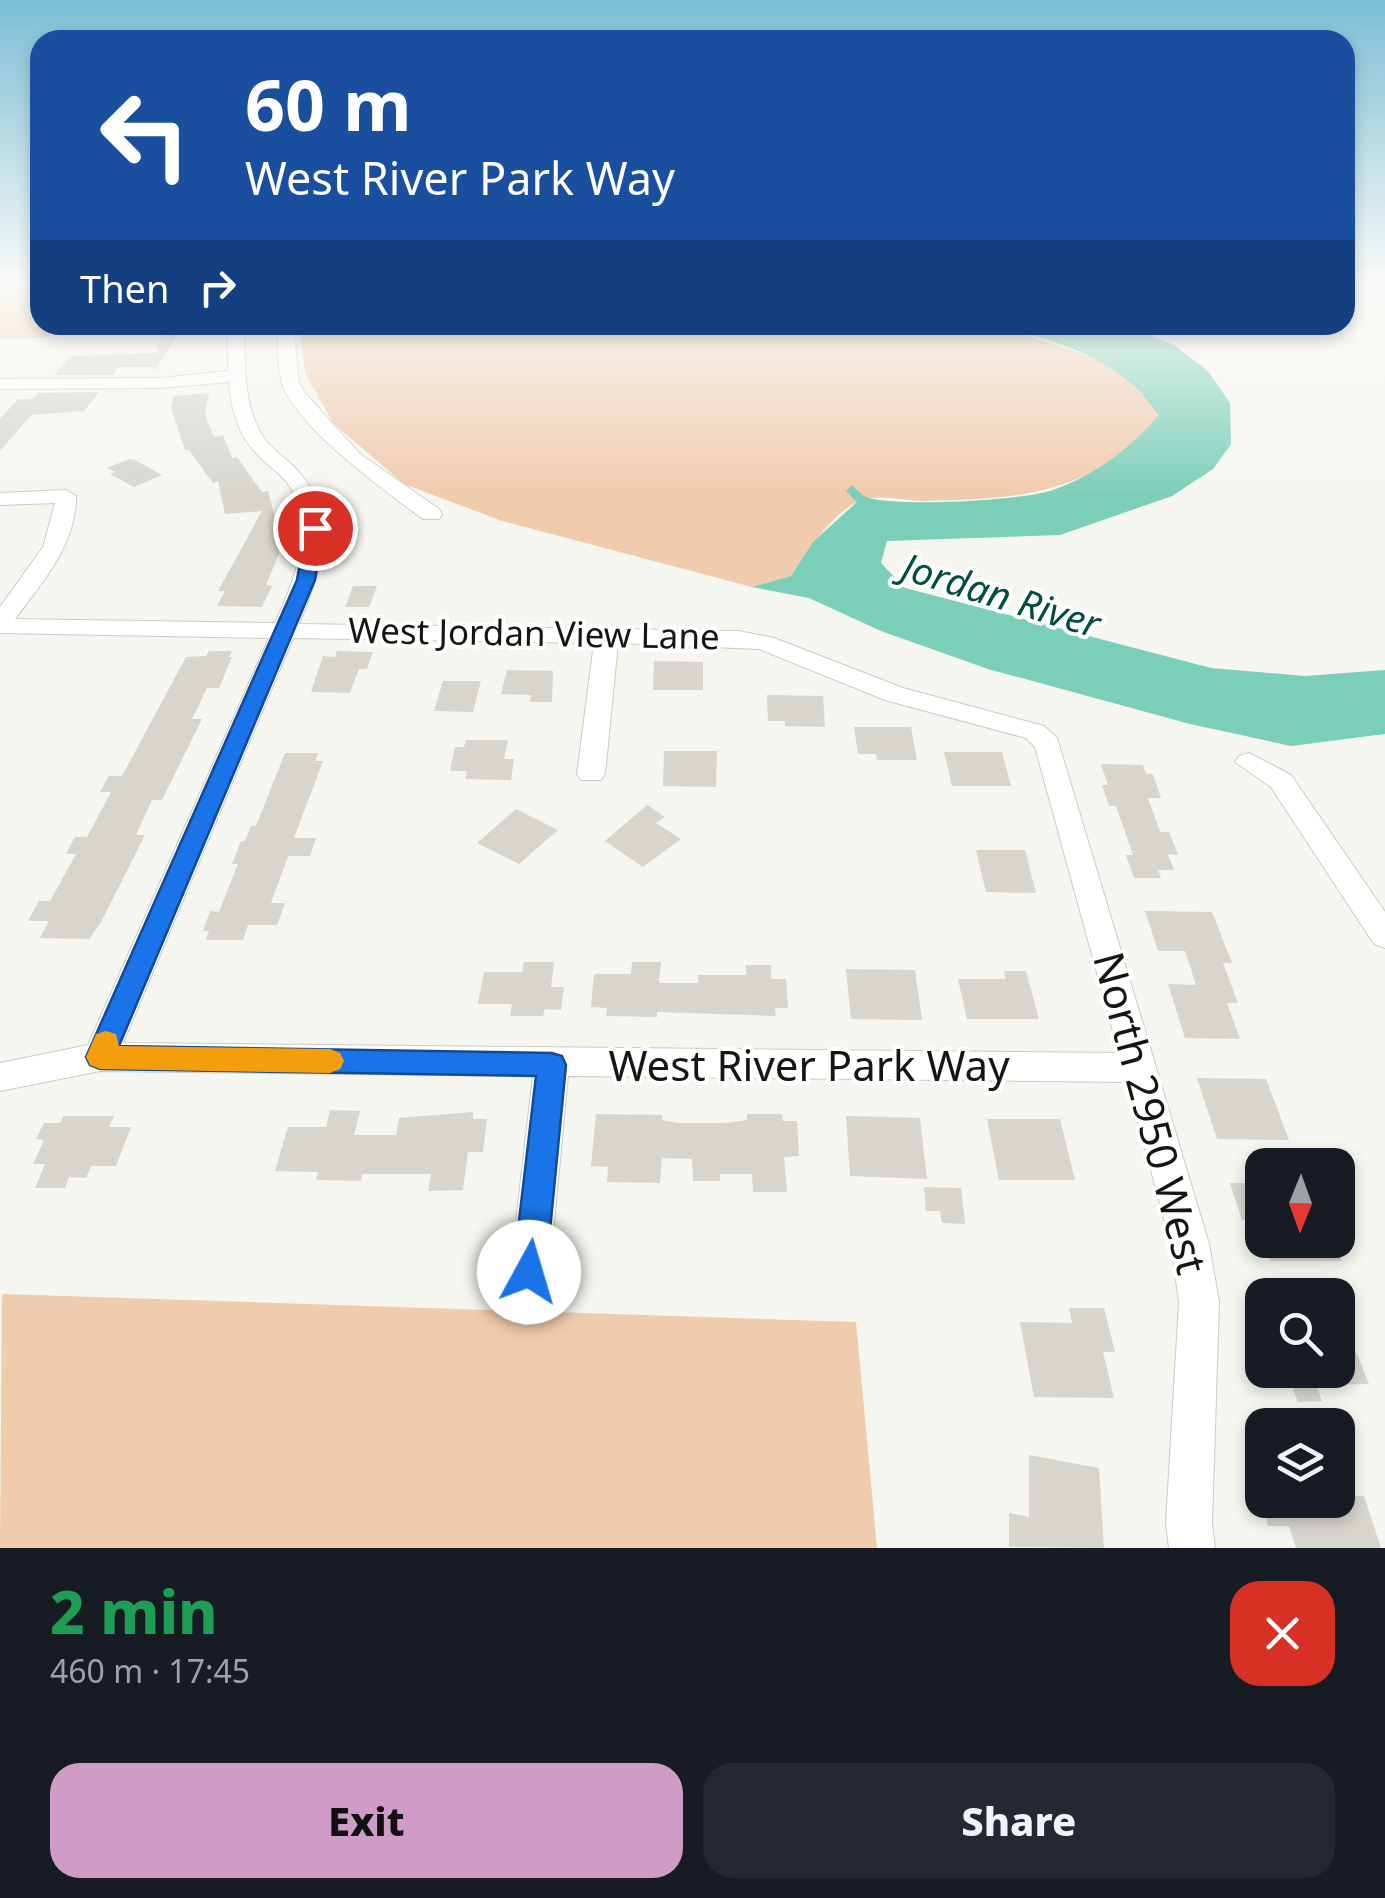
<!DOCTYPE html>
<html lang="en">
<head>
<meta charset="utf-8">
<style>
	body { margin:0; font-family:"Noto Sans",sans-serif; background:#242831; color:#f1f3f6; height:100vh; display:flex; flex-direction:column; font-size:38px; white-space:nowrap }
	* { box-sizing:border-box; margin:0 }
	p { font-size:32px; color:#9ea1a6 }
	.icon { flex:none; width:55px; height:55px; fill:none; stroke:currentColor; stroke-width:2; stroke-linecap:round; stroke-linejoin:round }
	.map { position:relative; height:1548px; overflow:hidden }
	.details { display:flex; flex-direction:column; background:#171b24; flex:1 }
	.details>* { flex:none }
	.guide { position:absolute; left:30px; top:30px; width:1325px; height:305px; border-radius:30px; box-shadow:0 5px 15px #0003; background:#1a4fa0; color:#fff; overflow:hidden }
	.needle { width:65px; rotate:181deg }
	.controls { position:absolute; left:1245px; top:1148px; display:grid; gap:20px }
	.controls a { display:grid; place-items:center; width:110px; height:110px; border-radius:20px; background:#171b24; box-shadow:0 5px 15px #0003; font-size:50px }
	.pin { position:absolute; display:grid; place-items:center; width:85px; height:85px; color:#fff; margin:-42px; border:5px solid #fff; border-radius:50%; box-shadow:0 2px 10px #0007 }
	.me { position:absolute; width:110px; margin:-55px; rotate:6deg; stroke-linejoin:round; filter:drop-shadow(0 0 8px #0008) }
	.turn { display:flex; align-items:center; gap:35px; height:210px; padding:0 50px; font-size:45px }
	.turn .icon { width:130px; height:130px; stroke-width:2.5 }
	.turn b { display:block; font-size:70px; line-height:85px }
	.then { display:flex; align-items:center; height:95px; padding:0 50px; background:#0003; gap:20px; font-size:38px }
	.round { display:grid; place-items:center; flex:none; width:105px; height:105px; border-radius:30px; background:#242831 }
	.head { display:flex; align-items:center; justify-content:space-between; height:170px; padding:0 50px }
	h1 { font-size:60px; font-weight:800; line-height:75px; color:#1e9e55 }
	.button { display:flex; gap:20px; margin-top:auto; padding:20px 50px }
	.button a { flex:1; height:115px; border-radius:30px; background:#ce9cc7; color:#111; font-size:40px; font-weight:800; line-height:115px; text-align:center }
	.button a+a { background:#242831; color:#f1f3f6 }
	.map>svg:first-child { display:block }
	.green { fill:#f0cbad }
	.water { fill:#7bceb7 }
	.building { fill:#d7d5ce }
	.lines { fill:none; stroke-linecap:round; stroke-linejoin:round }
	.minor-casing { stroke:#caccc5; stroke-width:2 }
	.minor { fill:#fff; fill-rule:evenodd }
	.route { fill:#1a73e8; stroke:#114b97; stroke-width:2.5 }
	.slow { fill:#f59e0b }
	.labels { text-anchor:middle; stroke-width:8; stroke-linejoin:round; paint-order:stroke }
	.street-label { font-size:35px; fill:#151614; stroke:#fff }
	.water-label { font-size:38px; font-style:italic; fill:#014d3f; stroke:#fff }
	.near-street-label { font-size:42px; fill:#151614; stroke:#fff }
</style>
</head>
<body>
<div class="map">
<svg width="1385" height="1548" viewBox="0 0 1385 1548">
	<rect width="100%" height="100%" fill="#f4f6ef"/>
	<path class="green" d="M0 282H40V325H59L47 338H0Z
		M299 325H997L1096 359 1139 385 1158 415C1097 495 1018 499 924 501 906 501 881 494 863 500 836 507 805 554 791 576L752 587 502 521 404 484 333 423 305 373Z
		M2 1294 856 1322 877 1548H0Z"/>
	<path class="water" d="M997 325H1126L1174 345 1208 371 1230 403 1231 444 1213 469 1172 496 1060 535 887 541 881 563 905 588 1211 668 1305 676 1385 670V734L1291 746 1190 724 988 669 881 631 809 598 752 587 791 576 813 542 857 502 846 491 852 485C857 490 863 497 869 498 901 507 1022 501 1053 490 1092 477 1133 447 1158 415 1125 360 1057 341 997 325Z"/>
	<path class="building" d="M164 325H178L175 341 153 372 154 367H118L113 375H54L71 356 157 353Z
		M99 392 84 411 31 415 0 451V419L18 399H32L38 393Z
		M209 393 205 415 214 437 223 435 232 458 237 457 262 492 268 491 279 532 277 537H286L266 585 272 586 262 607 217 606 225 591H218L262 511 225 514 218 481 213 483 189 450H185L171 407 174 396Z
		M129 459 135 460 162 475 134 487 110 474 115 472 107 468Z
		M353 586H377L369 607H345Z
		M209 651H232L229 657H232L219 688H207L192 719H202L162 800H152L136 835H145L101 922 89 939 40 938 49 921H28L39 901H50L76 854H66L75 837H87L111 792H100L109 776H122L186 657 206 656Z
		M337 651 373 652 367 669H359L350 693 311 692 323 656 335 657Z
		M654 661 703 662V690H653Z
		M507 670 553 671 552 702H530L531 695 501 694Z
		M443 681H481L473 712 434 711Z
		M767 695 823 696 825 727 785 726V721H768Z
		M854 727H911L917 760H877L876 754H858Z
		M466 740H508L504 759H514L511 780 465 779 467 771H450L455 747H464Z
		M664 751H717L716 787 663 786Z
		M944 752H1002L1011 786H952Z
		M285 753H318L315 761H323L294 838H316L310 856H288L271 903H285L277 925H248L243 940H206L209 931H203L210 911 219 912 238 864H232L241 841H245L251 826H256Z
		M1101 764 1143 765 1146 774H1153L1161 798H1148L1160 832H1169L1178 855 1168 854 1174 870H1158L1161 878H1134L1126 855H1133L1116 806H1109L1102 785H1108Z
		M647 805 665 817 656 823 681 839 643 867 605 841Z
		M516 809 558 830 519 864 477 843Z
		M976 850H1025L1036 893 986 892Z
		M1145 911 1212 912 1232 963H1223L1238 1003H1227L1240 1039 1185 1038 1168 984 1196 985 1185 951H1158Z
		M524 962H554L551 987H564L561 1010 545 1009 543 1016H510L512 1004H478L484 972H522Z
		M632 962H661L659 983H698V975H746V965H771V979H786L788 1008H775L776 1016 657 1012V1017L606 1016 607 1008 591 1007 594 974H631Z
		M846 969 915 970 922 1020 851 1019Z
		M1004 971H1026L1039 1019H967L958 979H1006Z
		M1197 1078 1266 1079 1289 1140 1217 1139Z
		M330 1110 360 1111 354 1135H396L399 1118 473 1112V1119H487L483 1152H468L463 1190 428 1191 431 1174H362L361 1181 316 1180 318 1172 275 1171 288 1127H326Z
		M596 1114 662 1115V1120L679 1123H726L747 1120V1114H782L783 1121H797L799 1156 784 1157 787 1192H753L752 1174H720V1181H693L692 1159 662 1158 660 1183 607 1182 608 1167 591 1166Z
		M64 1116H114L109 1127H131L116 1166H91L86 1178 69 1177 65 1188H35L45 1164H33L44 1140 36 1139 44 1123H60Z
		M846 1116 920 1118 927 1179 850 1176Z
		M987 1119H1060L1075 1180H999Z
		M1230 1183H1262V1220H1242Z
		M924 1187 961 1188 965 1224 942 1223 940 1211H926Z
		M1263 1240H1333L1342 1261H1270Z
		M1069 1308H1104L1115 1352H1103L1114 1398 1034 1397 1020 1322 1072 1323Z
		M1338 1308 1369 1384 1316 1385 1322 1401 1298 1402 1286 1370H1338Z
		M1029 1455 1099 1468 1104 1548 1009 1547V1513L1029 1517Z
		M1338 1496H1364L1381 1548H1296L1289 1526H1268L1261 1500H1338Z"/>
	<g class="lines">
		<g class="minor-casing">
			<path id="minor" d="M228 325H244C245 361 243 399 260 432 269 449 286 457 298 471 340 517 320 573 299 624L739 631 774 638 903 688 1044 726 1057 738 1209 1244 1219 1302 1212 1523 1215 1548H1169L1166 1523 1179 1302 1171 1244 1127 1082 568 1076 546 1307 540 1321 526 1326 512 1321 506 1307 533 1076 100 1071 0 1091V1063L88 1045 269 638 0 633V607L43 547 55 503 0 505V493L66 490 76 496C76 545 43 581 15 619L275 623C294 581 319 524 286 481 277 471 266 464 257 454 238 435 231 408 229 382L161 388 0 389V379L161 378 228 371ZM293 638 594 643 577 774 581 780H601L605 774 618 643 759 649 885 700 1026 738 1035 747 1119 1053 123 1043Z
				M277 325H293L299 382 305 393 360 454 439 509 442 514 439 519H423C387 492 290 423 281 379 277 362 278 343 277 325Z
				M1249 753 1291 775 1385 912V948L1374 944 1271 787 1235 762 1239 756Z"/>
		</g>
		<use href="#minor" class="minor"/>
	</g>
	<linearGradient id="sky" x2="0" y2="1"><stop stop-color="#7cbed4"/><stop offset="0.57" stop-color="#fafbf8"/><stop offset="1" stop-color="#fafbf8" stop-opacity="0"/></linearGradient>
	<rect width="1385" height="498" fill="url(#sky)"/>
	<path class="route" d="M315 523 324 528 315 580 119 1046 552 1053 562 1056 566 1065 546 1272 541 1283 529 1287 518 1283 513 1272 536 1076 100 1069 90 1065 86 1057 297 580 306 528Z"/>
	<path class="slow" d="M106 1031 116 1034 119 1046 330 1049 340 1053 344 1061 340 1069 330 1073 100 1069 90 1065 86 1057 96 1034Z"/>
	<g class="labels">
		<g class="street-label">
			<text transform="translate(534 634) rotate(1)" y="12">West Jordan View Lane</text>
		</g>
		<g class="water-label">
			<text transform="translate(1001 596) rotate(17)" y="13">Jordan River</text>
		</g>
		<g class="near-street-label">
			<text x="809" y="1081">West River Park Way</text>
			<text transform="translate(1150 1113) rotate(75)" y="15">North 2950 West</text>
		</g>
	</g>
</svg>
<div class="controls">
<a><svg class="needle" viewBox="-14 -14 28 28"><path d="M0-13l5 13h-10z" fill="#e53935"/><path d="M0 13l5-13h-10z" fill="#9ea1a6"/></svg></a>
<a><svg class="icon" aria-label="search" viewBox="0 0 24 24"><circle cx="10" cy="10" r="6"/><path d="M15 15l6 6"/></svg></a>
<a><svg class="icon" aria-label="layers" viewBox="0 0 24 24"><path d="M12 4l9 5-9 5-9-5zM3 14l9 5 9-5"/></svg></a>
</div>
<div class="pin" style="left:315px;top:528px;background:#d93025"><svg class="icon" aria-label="arrive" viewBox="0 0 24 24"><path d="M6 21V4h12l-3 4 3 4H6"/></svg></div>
<svg class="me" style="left:529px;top:1272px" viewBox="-20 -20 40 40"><circle r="19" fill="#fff"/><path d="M0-13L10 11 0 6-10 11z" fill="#1a73e8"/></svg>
<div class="guide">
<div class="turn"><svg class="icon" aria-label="left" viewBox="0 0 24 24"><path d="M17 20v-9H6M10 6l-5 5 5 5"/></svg><div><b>60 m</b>West River Park Way</div></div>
<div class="then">Then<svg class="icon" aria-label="right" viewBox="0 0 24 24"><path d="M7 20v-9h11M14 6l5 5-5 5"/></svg></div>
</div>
</div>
<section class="details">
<div class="head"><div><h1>2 min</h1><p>460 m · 17:45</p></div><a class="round" style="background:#d93025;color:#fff"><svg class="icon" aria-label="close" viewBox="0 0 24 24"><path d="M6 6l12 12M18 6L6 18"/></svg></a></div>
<div class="button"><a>Exit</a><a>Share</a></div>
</section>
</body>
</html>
